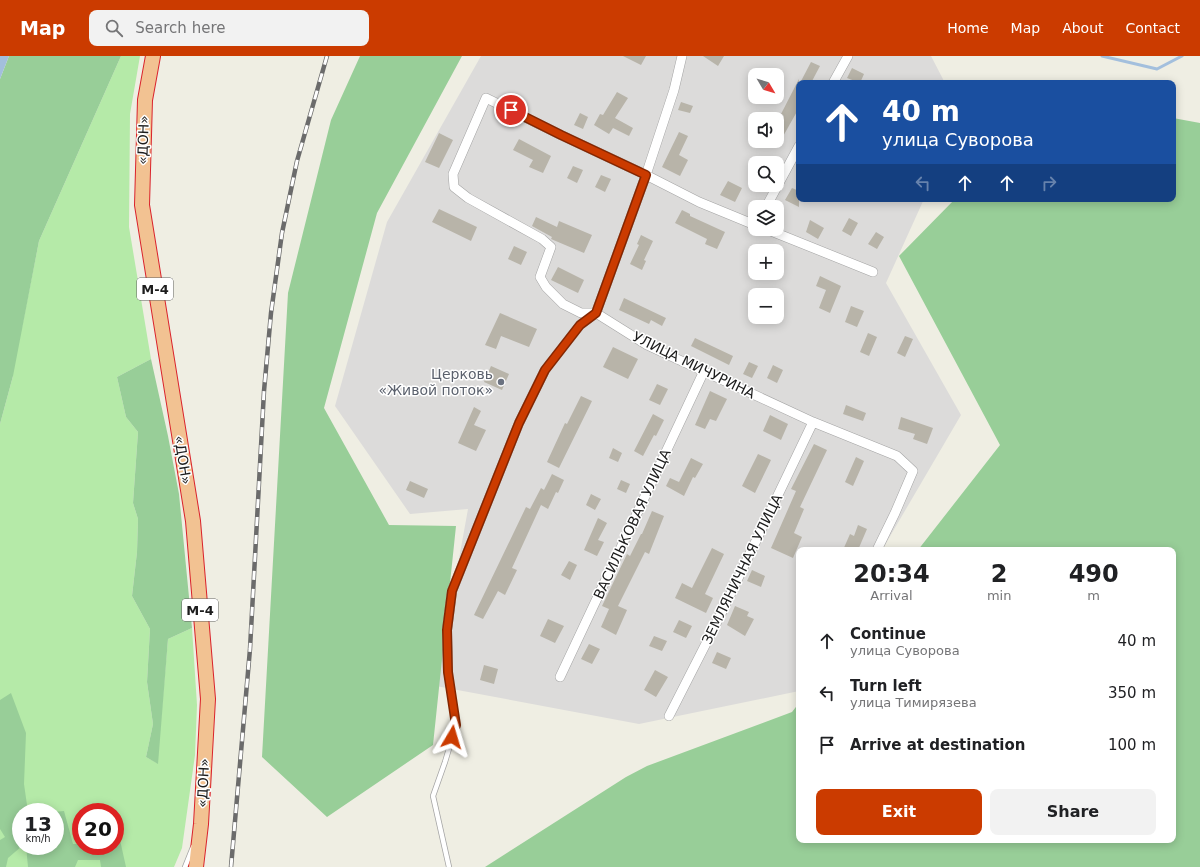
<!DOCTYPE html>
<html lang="en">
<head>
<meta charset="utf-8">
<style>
	body { margin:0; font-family:"DejaVu Sans",sans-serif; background:#f2f2f2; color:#202124; height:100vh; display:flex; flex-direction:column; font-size:15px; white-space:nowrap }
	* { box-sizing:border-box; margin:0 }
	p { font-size:13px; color:#757577 }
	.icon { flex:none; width:22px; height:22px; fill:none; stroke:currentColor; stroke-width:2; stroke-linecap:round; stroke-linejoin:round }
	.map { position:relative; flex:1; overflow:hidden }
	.details { position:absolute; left:796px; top:491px; width:380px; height:296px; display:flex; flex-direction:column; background:#fff; border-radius:8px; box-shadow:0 2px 10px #0003 }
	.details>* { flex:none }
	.guide { position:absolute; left:796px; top:24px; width:380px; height:122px; border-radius:8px; box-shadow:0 2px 10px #0003; background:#1a4fa0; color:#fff; overflow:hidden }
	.needle { width:26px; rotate:128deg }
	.fabs { position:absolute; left:748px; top:12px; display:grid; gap:8px }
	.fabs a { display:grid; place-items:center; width:36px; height:36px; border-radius:8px; background:#fff; box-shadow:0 2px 10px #0003; font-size:20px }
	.speed { position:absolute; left:12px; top:747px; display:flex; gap:8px; font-size:20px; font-weight:700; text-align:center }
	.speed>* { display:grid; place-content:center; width:52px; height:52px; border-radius:50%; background:#fff; box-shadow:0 2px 10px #0003; line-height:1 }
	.speed small { font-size:10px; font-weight:400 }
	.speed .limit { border:6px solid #d22; background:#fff; color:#111 }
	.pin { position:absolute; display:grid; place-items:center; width:34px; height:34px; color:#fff; margin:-17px; border:2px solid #fff; border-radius:50%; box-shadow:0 1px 4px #0007 }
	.me { position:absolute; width:44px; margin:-22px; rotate:7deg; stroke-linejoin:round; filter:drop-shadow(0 0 3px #0008) }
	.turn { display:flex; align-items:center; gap:14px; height:84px; padding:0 20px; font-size:18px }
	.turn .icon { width:52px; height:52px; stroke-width:2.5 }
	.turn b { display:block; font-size:28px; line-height:34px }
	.lanes { display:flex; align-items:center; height:38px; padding:0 20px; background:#0003; justify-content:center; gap:20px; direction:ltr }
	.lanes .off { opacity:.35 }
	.eta { display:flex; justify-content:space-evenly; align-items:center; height:68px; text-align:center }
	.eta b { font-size:24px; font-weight:700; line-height:28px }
	.button { display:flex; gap:8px; margin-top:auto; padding:8px 20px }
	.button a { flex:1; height:46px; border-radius:8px; background:#cb3b00; color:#fff; font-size:16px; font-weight:700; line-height:46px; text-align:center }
	.button a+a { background:#f2f2f2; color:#202124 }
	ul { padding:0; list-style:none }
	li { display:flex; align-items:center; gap:12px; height:52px; padding:0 20px }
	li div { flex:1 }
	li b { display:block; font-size:15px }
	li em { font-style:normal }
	header { display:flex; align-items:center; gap:24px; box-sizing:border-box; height:56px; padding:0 20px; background:#cb3b00; color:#fff }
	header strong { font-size:19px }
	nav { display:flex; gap:22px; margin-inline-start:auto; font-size:14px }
	.search { width:280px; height:36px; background:#f2f2f2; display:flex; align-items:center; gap:10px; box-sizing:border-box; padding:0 14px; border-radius:8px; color:#757577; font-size:15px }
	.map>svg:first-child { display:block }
	.residential { fill:#dcdbda; fill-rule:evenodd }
	.grass { fill:#b5eaa8; fill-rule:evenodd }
	.forest { fill:#98ce98 }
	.water { fill:#a3bfdd }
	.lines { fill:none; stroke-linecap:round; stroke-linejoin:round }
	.stream { stroke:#a3bfdd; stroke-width:3 }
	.building { fill:#b8b4a9 }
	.service-casing { stroke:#a4a4a4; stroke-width:6 }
	.minor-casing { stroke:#a4a4a4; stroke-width:10 }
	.trunk-casing { stroke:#da232c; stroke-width:16 }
	.service { stroke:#fff; stroke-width:4.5 }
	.minor { stroke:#fff; stroke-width:9 }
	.trunk { stroke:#f2c292; stroke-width:14 }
	.rail-casing { stroke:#6b6b6b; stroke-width:4.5 }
	.rail { stroke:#fff; stroke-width:3; stroke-dasharray:9; stroke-linecap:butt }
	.route-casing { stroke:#842600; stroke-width:10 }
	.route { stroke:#cb3b00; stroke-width:7 }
	.worship-dot { fill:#6b7280; stroke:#fff; stroke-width:1.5 }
	.labels { text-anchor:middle; stroke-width:3; stroke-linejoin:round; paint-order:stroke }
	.shield { fill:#fff; stroke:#616161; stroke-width:1 }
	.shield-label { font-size:13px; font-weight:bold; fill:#1d1d1d }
	.street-label { font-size:14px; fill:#1d1d1d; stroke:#fff }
	.worship-label { font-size:14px; fill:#5b616d; stroke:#fff; text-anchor:end }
</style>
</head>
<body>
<header>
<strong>Map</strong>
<div class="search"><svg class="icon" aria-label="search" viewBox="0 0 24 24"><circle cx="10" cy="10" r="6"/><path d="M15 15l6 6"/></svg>Search here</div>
<nav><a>Home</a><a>Map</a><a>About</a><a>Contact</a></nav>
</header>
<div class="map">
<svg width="1200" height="811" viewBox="0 0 1200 811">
	<rect width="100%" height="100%" fill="#efeee3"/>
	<path class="residential" d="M481 0H931L945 27H799V143H924L886 227 961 359 882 494H799V635L639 668 436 630 468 453 410 458 335 350 387 166ZM755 19H777V41H755ZM755 63H777V85H755ZM755 107H777V129H755ZM755 151H777V173H755ZM755 195H777V217H755ZM755 239H777V261H755Z"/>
	<path class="grass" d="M121 0H140L130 58 129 171 151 303 117 321 126 361 138 376 133 447 138 463 137 496 132 540 150 573 147 626 153 668 146 701 157 707 168 583 192 572 197 649 195 699 182 792 174 811H0V368L13 320 0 274 22 271 39 185ZM21 756H55V790H21ZM81 756H115V790H81Z"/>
	<path class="forest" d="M9 0H121L39 185 13 320 0 368V23Z
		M360 0H462L377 157 324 352 389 469 456 470 433 689 327 761 262 701 288 237 331 64Z
		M1173 62 1200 67V811H485L626 721 647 710 792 656 799 647V784H1173V494H918L1000 389 899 200 955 143H1173Z
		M151 303 168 380 179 438 192 572 168 583 158 708 146 701 153 668 147 626 150 573 132 540 137 496 138 463 133 447 138 376 126 361 117 321Z
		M11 637 26 677 24 728 28 756H21L22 790 8 802 6 811H0V784L5 781 0 773V644Z
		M64 755 73 788H81V790H115V777L120 784 126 811H101L100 804H78L75 811H28L26 790H55V756H54Z"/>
	<path class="water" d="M0 0H9L0 23Z"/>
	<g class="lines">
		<path class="stream" d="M1102 0 1157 13 1182 0"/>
	</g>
	<path class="building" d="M623 0H646L641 9Z
		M703 0H724L718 10Z
		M811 6 820 10 811 27H800Z
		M852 12 864 18 860 27 847 22Z
		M799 23V52L777 91V72L784 60 781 58Z
		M617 36 628 42 615 62 633 72 629 80 613 72 609 78 594 69 600 58 603 59Z
		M681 46 693 50 690 57 678 54Z
		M580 57 588 61 583 73 574 69Z
		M679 76 688 80 679 99 688 104 680 120 662 111Z
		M439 77 453 84 439 112 425 106Z
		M519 83 551 100 543 117 529 111 533 104 513 94Z
		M573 110 583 114 577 127 567 122Z
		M601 119 611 123 605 136 595 131Z
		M728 125 742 132 735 146 720 139Z
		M792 132 799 135V151L785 144Z
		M439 153 477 171 471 185 432 166Z
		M682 154 690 158V160L725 176 717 193 705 188 707 183 675 167Z
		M536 161 557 171 559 165 592 179 584 197 551 183 552 181 532 170Z
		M849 162 858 167 851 180 842 175Z
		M810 164 824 172 818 183 806 176Z
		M876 176 884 181 877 193 868 188Z
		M641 179 653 185 644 204 646 205 642 214 630 208 639 189 637 188Z
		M514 190 527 196 521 209 508 203Z
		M558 211 584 224 578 237 551 224Z
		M820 220 841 230 830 257 819 252 826 234 816 230Z
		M624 242 666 262 662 270 651 264 649 268 619 254Z
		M851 250 864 255 857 271 845 266Z
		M500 257 537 273 529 291 501 280 496 293 485 289Z
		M868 277 877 281 869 300 860 296Z
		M905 280 913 283 905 301 897 297Z
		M695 282 733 300 729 309 691 290Z
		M613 291 638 303 628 323 603 311Z
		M749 306 758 310 752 322 743 318Z
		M773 309 783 314 777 327 767 322Z
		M491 310 509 318 502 334 484 326Z
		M657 328 668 333 660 349 649 344Z
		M710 335 727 343 716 365 710 363 705 373 695 369Z
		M581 340 592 345 559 412 547 406 565 367 567 368Z
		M846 349 866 357 863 365 843 358Z
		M474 351 481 355 474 369 486 374 476 395 458 387Z
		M653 358 664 364 656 380 654 379 643 400 634 395Z
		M770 359 788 368 781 384 763 375Z
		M901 361 933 372 927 388 913 383 915 378 898 373Z
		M814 388 827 394 800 451 804 453 794 477 802 481 793 502 771 492 796 435 791 433Z
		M613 392 622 397 618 406 609 402Z
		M758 398 771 404 755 437 742 430Z
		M856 401 864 405 853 430 845 426Z
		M691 402 703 408 695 422 693 421 684 440 666 430 670 422 679 426Z
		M552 418 564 424 558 437 556 436 548 453 541 449 512 512 517 514 505 539 498 535 483 563 474 559 526 451 530 453 541 432 544 434Z
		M621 424 630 428 626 437 617 433Z
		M410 425 428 433 424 442 406 434Z
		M591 438 601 443 595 454 586 449Z
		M652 455 664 460 649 498 645 496 618 550 627 554 616 579 601 571 609 553 602 550 627 498 630 500 641 478H642Z
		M598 462 607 467 598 484 604 486 597 500 584 494Z
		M858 469 867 473 858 494H843L850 478 854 480Z
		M712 492 724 498 705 538 713 542 706 557 675 542 682 527 692 532Z
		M569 505 577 509 570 524 561 519Z
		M752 514 765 520 761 531 747 525Z
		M735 550 749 556 747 560 754 563 745 580 727 569Z
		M548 563 564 570 555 587 540 580Z
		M679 564 692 570 686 582 673 576Z
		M654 580 667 585 662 595 649 590Z
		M589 588 600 593 592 608 581 603Z
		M717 596 731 602 726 613 712 607Z
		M484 609 498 613 494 628 480 624Z
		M655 614 668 621 656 641 644 634Z"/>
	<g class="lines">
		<g class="service-casing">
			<path id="service" d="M448 616 456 669 445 706 433 740 449 811
				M185 811 193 791"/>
		</g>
		<g class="minor-casing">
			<path id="minor" d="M833 27 848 0
				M766 151 799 90
				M755 169 699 146 646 119 561 79 486 42 453 118 454 131 468 142 542 183 551 191 540 221 546 231 563 248 581 257H596L647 289 813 366 897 400 913 415 895 457 877 494
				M766 173 873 216
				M448 616 447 574 452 535 519 367 545 314 580 269 596 257 646 119 674 34 682 0
				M560 621 704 315
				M669 660 719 562 813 366"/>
		</g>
		<g class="trunk-casing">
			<path id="trunk" d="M153 0 145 44 142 149 193 465 208 643 201 768 196 811"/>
		</g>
		<use href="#service" class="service"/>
		<use href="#minor" class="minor"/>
		<use href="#trunk" class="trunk"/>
		<g class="rail-casing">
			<path id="rail" d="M231 811 250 593 264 335 271 257 282 177 297 105 327 0"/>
		</g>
		<use href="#rail" class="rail"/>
	</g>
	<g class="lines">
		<g class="route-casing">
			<path id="route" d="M452 681 456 669 448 616 447 574 452 535 519 367 545 314 580 269 596 257 646 119 561 79 511 54"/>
		</g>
		<use href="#route" class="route"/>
	</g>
	<circle class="worship-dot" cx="501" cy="326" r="4"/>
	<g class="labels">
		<g class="shield">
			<rect x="137" y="222" width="36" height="22" rx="3"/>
			<rect x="182" y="543" width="36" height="22" rx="3"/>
		</g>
		<g class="shield-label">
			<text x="155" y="238">М-4</text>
			<text x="200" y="559">М-4</text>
		</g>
		<g class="street-label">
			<text transform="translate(143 84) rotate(-88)" y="5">«ДОН»</text>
			<text transform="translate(694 309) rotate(26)" y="5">УЛИЦА МИЧУРИНА</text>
			<text transform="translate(183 404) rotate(81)" y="5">«ДОН»</text>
			<text transform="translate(632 468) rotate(-65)" y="5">ВАСИЛЬКОВАЯ УЛИЦА</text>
			<text transform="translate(742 513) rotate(-64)" y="5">ЗЕМЛЯНИЧНАЯ УЛИЦА</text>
			<text transform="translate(203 727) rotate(-87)" y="5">«ДОН»</text>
		</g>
		<g class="worship-label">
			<text x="493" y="323">Церковь<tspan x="493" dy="16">«Живой поток»</tspan></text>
		</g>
	</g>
</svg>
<div class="fabs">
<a><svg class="needle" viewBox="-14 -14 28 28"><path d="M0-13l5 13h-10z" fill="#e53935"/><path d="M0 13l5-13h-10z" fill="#757577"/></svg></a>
<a><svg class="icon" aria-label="sound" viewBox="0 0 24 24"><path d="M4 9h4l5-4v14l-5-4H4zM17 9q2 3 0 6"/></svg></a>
<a><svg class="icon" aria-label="search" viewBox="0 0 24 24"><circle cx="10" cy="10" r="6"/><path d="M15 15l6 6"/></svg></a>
<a><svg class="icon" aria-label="layers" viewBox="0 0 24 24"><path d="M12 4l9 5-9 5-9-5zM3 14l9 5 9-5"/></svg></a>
<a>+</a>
<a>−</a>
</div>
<div class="speed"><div>13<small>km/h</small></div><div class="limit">20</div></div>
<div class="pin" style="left:511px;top:54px;background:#d93025"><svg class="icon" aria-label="arrive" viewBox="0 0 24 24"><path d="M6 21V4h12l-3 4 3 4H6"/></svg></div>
<svg class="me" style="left:452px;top:681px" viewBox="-20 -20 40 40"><path d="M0-17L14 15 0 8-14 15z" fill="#cb3b00" stroke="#fff" stroke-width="4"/></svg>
<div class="guide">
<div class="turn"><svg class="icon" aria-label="ahead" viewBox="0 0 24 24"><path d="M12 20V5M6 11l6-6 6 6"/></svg><div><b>40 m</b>улица Суворова</div></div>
<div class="lanes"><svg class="icon off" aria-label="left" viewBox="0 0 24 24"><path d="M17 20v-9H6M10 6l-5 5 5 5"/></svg><svg class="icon" aria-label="ahead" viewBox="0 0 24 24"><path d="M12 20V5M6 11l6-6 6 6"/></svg><svg class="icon" aria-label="ahead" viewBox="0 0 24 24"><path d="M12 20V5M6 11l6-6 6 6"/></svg><svg class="icon off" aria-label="right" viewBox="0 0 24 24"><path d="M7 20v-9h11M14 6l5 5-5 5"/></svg></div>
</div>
<section class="details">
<div class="eta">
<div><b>20:34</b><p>Arrival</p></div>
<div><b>2</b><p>min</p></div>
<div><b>490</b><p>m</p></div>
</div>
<ul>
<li><svg class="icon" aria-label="ahead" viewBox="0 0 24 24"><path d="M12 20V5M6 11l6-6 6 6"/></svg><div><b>Continue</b><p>улица Суворова</p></div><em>40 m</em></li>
<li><svg class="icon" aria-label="left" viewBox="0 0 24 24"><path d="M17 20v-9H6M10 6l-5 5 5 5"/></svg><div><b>Turn left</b><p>улица Тимирязева</p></div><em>350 m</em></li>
<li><svg class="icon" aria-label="arrive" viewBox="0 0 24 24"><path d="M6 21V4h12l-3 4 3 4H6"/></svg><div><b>Arrive at destination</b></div><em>100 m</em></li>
</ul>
<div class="button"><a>Exit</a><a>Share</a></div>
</section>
</div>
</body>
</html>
